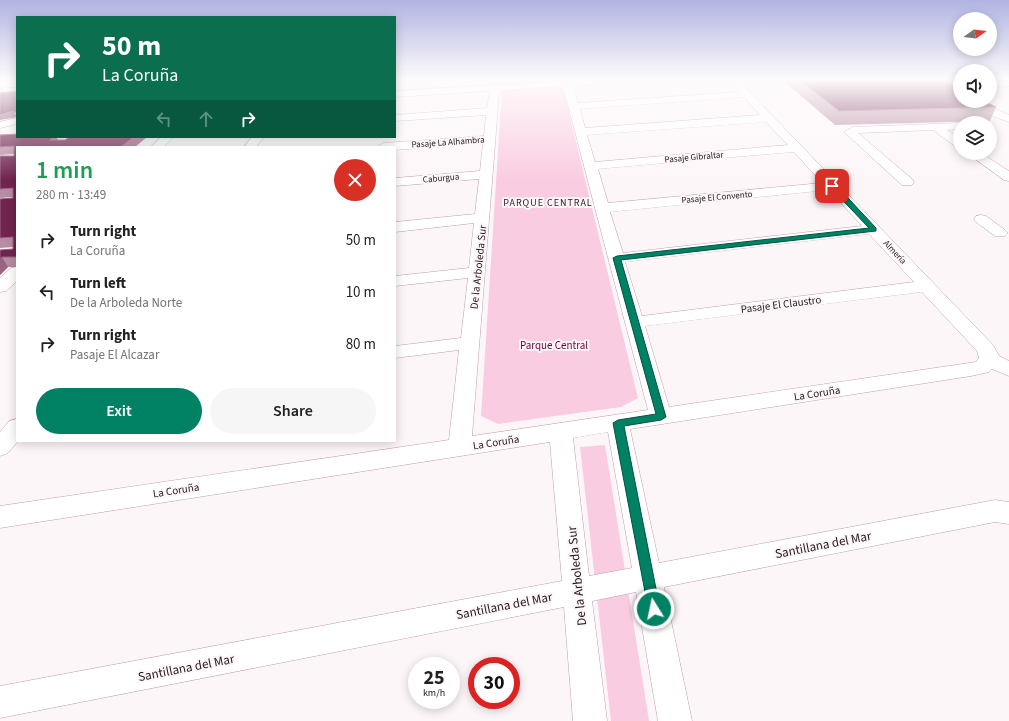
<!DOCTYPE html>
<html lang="en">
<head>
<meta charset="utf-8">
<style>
	body { margin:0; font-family:"Source Sans 3",sans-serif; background:#f6f6f6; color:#222; height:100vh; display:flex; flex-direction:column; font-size:15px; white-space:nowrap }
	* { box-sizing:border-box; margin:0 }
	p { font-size:13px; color:#767676 }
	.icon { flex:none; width:22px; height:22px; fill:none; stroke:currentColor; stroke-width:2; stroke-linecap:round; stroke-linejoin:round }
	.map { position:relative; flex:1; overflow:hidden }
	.drawer { position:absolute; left:16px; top:146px; width:380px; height:296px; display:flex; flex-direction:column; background:#fff; border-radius:0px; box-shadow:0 2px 10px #0003 }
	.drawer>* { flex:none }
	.top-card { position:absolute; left:16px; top:16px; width:380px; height:122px; border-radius:0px; box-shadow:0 2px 10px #0003; background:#0b6e4f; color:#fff; overflow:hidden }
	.needle { width:26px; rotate:76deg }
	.fabs { position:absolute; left:953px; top:12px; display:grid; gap:8px }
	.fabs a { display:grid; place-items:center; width:44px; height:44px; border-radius:50%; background:#fff; box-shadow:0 2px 10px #0003; font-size:20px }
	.speed { position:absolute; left:408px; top:657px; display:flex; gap:8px; font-size:20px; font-weight:700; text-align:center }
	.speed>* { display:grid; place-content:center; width:52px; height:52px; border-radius:50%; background:#fff; box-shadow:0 2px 10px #0003; line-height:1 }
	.speed small { font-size:10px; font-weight:400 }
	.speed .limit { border:6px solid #d22; background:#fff; color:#111 }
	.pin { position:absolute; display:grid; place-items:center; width:34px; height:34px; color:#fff; margin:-17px; border-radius:8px; box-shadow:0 2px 6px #0006 }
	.me { position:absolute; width:44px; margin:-22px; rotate:350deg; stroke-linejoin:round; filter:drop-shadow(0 0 3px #0008) }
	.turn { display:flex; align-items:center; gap:14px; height:84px; padding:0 20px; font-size:18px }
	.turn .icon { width:52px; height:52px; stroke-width:2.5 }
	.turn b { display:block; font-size:28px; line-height:34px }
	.lanes { display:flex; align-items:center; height:38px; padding:0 20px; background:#0003; justify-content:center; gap:20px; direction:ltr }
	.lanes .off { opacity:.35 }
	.round { display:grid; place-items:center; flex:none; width:42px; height:42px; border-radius:21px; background:#f6f6f6 }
	.summary { display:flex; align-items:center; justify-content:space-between; height:68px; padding:0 20px }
	h1 { font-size:24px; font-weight:600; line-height:30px; color:#1e9e55 }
	.button { display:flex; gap:8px; margin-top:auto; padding:8px 20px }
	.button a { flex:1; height:46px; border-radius:24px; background:#008163; color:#fff; font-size:16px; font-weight:600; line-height:46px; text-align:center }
	.button a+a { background:#f6f6f6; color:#222 }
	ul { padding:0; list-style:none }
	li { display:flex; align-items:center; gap:12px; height:52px; padding:0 20px }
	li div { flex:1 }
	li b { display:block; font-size:15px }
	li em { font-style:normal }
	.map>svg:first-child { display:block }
	.green { fill:#facce1 }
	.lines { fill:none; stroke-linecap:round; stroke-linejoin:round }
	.minor-casing { stroke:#bf9dad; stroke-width:1 }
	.secondary-casing { stroke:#bf9dad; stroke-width:1 }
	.minor { fill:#fff; fill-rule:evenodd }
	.secondary { fill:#fff; fill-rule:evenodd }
	.wall { fill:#b68da4 }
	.shaded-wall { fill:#9a6382 }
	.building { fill:#70244f; stroke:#9a6382 }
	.route { fill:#008163; stroke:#005440 }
	.labels { text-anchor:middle; stroke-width:4; stroke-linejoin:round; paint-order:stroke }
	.far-street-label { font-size:9px; fill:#24181e; stroke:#fdf6f9 }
	.far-neighbourhood-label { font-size:10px; letter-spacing:1px; fill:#24181e; stroke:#fdf6f9 }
	.street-label { font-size:11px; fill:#24181e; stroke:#fdf6f9 }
	.park-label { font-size:11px; fill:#6d0248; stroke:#fdf6f9 }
	.near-street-label { font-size:13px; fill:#24181e; stroke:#fdf6f9 }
</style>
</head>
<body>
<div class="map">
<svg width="1009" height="721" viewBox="0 0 1009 721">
	<rect width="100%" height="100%" fill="#fdf6f9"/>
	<path class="green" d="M554 86 563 88 638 398 621 407 498 424 481 416 502 89Z
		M605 445 649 721H611L580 447Z"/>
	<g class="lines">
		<g class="minor-casing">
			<path id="minor" d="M594 79H638L633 82 573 86 578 103 738 92 727 79H737L993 345 999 356 1009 361V376L992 369 989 372 971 376 630 429 659 563 995 500 1009 502V524L995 522 664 587 692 721H658L636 592 592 601 607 721H573L564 607 0 718V686L562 581 550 442 0 528V506L449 440 459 350 395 358V346L461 338 468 278 395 286V276L469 268 474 223 395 232V222L475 214 479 179 395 186V178L480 171 483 143 395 150V147H377L383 143 484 136 486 115 395 121V115L487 108 490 91 395 97V91ZM563 86 648 410 472 436 499 93 502 90ZM744 97 760 115 585 128 580 109ZM766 122 788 145 595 162 587 135ZM794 152 822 183 608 203 598 169ZM829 190 862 226 623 253 610 212ZM869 234 914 282 642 316 625 262ZM922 292 977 351 979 358 976 362 669 407 645 326ZM608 432 632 568 589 576 573 438Z
				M1009 80V86L990 88V82Z
				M964 101H977L1009 115V122L986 114Z
				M17 118V124L0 128V122Z
				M960 123V129L947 130 960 139V148L956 147 933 130 858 133 912 179 914 182 912 185H902L844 132 853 127 960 123H961Z
				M161 137H174L164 147H151Z
				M252 137H264L256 147H244Z
				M967 153H981L1009 171V181L1004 180Z
				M981 215 986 216 1005 230 1008 233 1005 236H995L976 222 974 219 976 216Z
				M17 267V281L6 291 0 292V278L11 268Z
				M17 419 18 441 8 453 0 456V432L9 421Z"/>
		</g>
		<g class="secondary-casing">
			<path id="secondary" d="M17 81V87L0 88V82Z"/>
		</g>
		<use href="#minor" class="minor"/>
		<use href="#secondary" class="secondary"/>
	</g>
	<path class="wall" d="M787 79H941L996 107 990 121 835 125 786 83Z
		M0 135 56 137 58 140H65L147 137 17 147V267H8L0 275V250L13 249V247L0 248V199L13 198V197L0 198V156H14V154L0 155Z"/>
	<path class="shaded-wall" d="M14 111 17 117 0 120V115Z
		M53 137H56L59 142 50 140Z
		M134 137H147L135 147H121Z
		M2 257 8 267 0 275V259Z"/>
	<path class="building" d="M798 79H941L960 88V101H984L996 107 839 111Z
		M17 91V112L16 113 14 111 0 115V93Z
		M17 134V137H53L50 140H65L70 137H134L121 147H17V257H2L0 259V250L13 249V237L0 238V199L13 198V188L0 189V156H14V146L0 147V135Z"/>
	<linearGradient id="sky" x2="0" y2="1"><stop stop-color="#b0b4e2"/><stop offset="0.44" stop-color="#fefbfc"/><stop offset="1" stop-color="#fefbfc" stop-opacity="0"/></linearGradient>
	<rect width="1009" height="180" fill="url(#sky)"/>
	<path class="route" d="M830 184H835L876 228V231L621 260 666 417 661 420 624 426 660 609 658 613 654 615 649 613 613 423 618 420 656 414 613 258 617 256 869 228 830 187Z"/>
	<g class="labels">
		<g class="far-street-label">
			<text transform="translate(448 142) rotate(-4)" y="3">Pasaje La Alhambra</text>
			<text transform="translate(694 157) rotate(-5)" y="3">Pasaje Gibraltar</text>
			<text transform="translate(441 178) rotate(-5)" y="3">Caburgua</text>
			<text transform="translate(717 197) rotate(-5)" y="3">Pasaje El Convento</text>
			<text transform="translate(895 252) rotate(47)" y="3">Almería</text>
		</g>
		<g class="far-neighbourhood-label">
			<text x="548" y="206">PARQUE CENTRAL</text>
		</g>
		<g class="street-label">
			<text transform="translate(478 267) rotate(-84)" y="4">De la Arboleda Sur</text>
			<text transform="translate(781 304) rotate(-7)" y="4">Pasaje El Claustro</text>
			<text transform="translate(817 393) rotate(-9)" y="4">La Coruña</text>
			<text transform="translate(496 442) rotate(-9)" y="4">La Coruña</text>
			<text transform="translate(176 490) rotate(-9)" y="4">La Coruña</text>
		</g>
		<g class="park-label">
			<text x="554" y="349">Parque Central</text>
		</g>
		<g class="near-street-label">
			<text transform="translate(823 544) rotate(-11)" y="5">Santillana del Mar</text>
			<text transform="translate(576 576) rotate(-96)" y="5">De la Arboleda Sur</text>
			<text transform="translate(504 605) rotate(-11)" y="5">Santillana del Mar</text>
			<text transform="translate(186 667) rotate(-11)" y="5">Santillana del Mar</text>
		</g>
	</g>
</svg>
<div class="fabs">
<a><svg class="needle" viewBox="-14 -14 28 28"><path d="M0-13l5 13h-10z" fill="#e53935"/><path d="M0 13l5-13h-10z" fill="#767676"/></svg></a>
<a><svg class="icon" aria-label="sound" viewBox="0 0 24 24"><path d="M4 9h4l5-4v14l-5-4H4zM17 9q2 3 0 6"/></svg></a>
<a><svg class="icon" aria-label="layers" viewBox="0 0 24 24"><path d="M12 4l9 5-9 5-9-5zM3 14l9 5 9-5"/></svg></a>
</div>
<div class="speed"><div>25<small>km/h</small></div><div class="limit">30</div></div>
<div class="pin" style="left:832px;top:186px;background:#d93025"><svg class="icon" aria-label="arrive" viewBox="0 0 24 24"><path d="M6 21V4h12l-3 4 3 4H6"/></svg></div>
<svg class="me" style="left:654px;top:609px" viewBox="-20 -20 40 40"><circle r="17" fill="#008163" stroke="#fff" stroke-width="3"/><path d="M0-11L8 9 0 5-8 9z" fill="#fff"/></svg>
<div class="top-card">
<div class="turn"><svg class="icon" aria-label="right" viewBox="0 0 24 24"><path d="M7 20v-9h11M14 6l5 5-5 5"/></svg><div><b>50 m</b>La Coruña</div></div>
<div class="lanes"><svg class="icon off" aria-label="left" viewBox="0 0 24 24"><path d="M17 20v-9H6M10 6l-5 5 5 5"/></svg><svg class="icon off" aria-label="ahead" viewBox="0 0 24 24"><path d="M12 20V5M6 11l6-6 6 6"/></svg><svg class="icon" aria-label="right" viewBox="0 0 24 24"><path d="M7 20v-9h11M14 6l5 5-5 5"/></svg></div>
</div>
<section class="drawer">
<div class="summary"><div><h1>1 min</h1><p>280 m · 13:49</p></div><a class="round" style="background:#d93025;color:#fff"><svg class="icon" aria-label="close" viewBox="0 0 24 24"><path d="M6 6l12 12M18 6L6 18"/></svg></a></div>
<ul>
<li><svg class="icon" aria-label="right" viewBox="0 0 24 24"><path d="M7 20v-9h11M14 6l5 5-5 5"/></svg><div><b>Turn right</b><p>La Coruña</p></div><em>50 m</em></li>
<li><svg class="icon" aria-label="left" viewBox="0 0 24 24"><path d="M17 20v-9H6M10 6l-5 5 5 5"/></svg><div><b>Turn left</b><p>De la Arboleda Norte</p></div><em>10 m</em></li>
<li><svg class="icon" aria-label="right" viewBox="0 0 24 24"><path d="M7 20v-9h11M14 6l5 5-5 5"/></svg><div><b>Turn right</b><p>Pasaje El Alcazar</p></div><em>80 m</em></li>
</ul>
<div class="button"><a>Exit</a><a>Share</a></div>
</section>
</div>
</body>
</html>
